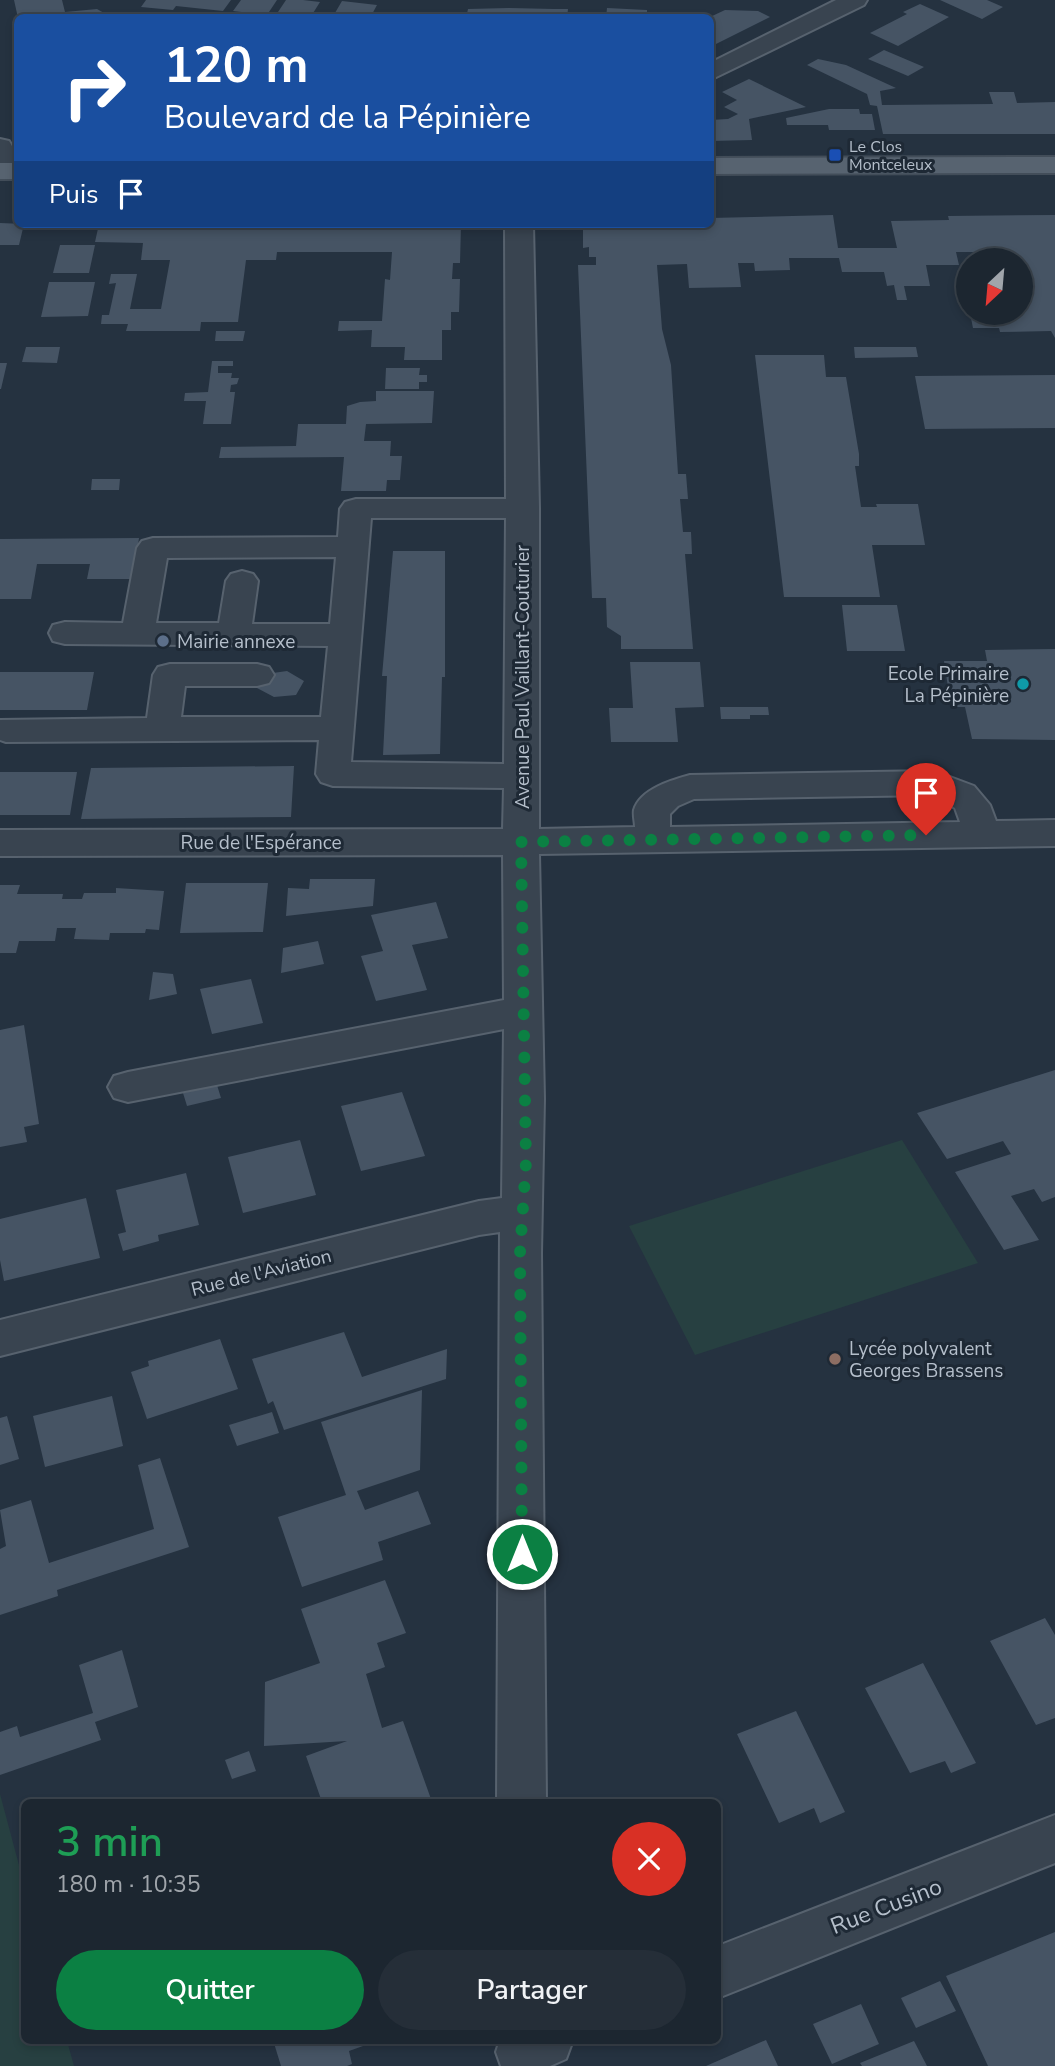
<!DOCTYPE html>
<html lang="fr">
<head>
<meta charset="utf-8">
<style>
	body { margin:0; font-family:"Nunito Sans",sans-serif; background:#252e38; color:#f1f3f6; height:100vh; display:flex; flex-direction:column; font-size:26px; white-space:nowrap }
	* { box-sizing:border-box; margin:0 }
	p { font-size:23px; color:#a0a5ab }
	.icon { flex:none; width:38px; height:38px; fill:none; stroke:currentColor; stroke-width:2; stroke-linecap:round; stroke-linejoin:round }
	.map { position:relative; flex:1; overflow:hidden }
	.sheet { position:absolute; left:21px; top:1799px; width:700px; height:245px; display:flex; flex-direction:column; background:#1c2630; border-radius:10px; box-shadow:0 4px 10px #0003,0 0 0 2px #3a434c }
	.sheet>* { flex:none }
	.guide { position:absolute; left:14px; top:14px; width:700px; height:214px; border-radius:10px; box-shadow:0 4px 10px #0003,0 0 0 2px #3a434c; background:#1a4fa0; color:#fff; overflow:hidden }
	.needle { width:46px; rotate:206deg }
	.buttons { position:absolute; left:956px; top:248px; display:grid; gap:14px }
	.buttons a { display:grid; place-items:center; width:77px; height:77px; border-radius:50%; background:#1c2630; box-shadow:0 4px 10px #0003,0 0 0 2px #3a434c; font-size:35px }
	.pin { position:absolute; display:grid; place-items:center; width:60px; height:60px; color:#fff; margin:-72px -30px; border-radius:50% 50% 50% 0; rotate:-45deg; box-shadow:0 0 7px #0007 }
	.pin .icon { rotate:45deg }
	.me { position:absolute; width:77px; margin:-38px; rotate:0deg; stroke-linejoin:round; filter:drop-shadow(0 0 5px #0008) }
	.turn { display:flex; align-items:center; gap:24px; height:147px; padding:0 35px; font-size:32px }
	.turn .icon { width:91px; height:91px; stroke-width:2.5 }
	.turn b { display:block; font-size:49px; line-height:60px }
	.then { display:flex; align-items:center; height:66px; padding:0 35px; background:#0003; gap:14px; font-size:26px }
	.round { display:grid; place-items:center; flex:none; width:74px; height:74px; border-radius:37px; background:#252e38 }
	.head { display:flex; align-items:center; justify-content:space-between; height:119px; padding:0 35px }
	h1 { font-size:42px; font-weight:600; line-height:52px; color:#1e9e55 }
	.cta { display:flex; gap:14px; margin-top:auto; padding:14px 35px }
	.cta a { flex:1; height:80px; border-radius:42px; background:#0b8043; color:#fff; font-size:28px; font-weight:600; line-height:80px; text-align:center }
	.cta a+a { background:#252e38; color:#f1f3f6 }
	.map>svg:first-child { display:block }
	.green { fill:#274041 }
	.building { fill:#465464 }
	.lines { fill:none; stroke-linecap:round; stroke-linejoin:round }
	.minor-casing { stroke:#57626e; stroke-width:4 }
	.major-casing { stroke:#424d59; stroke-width:4 }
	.minor { fill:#394450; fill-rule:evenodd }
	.major { fill:#576370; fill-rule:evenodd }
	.route { stroke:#0b8043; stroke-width:12; stroke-dasharray:0 21.6 }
	.transit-dot { fill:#1a4fb4; stroke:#1e2935; stroke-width:2.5 }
	.service-dot { fill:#5c6f8a; stroke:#1e2935; stroke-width:2.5 }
	.culture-dot { fill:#0f9aa8; stroke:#1e2935; stroke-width:2.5 }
	.education-dot { fill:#8d6e63; stroke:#1e2935; stroke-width:2.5 }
	.labels { text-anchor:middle; stroke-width:6; stroke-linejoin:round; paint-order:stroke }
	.far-poi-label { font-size:16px; fill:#b5bfcb; stroke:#1e2935; text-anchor:start }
	.poi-label { font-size:19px; fill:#b5bfcb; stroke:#1e2935; text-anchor:start }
	.street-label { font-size:19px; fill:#b5bfcb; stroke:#1e2935 }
	.near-street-label { font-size:23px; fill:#b5bfcb; stroke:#1e2935 }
</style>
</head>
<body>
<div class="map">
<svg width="1055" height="2066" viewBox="0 0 1055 2066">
	<rect width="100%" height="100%" fill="#253240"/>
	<path class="green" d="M902 1140 978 1263 695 1355 629 1226Z
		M0 1794 24 1884V2040L67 2041 74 2066H0Z"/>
	<path class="building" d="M14 0H62L65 12 97 9 104 13 65 18H18Z
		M146 0H231L223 11 176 6 173 10 141 7Z
		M241 0H277L267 15 233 11Z
		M286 0H303L320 2 310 18 276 15Z
		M940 0H987L1003 7 982 19Z
		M342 1 377 5 370 18H332Z
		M920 4 949 17 898 46 870 33 907 14 903 12Z
		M509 8 554 9H568L567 18H466L468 9Z
		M607 8 647 10V18H606Z
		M725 10 758 11 770 17 716 44 710 41V17Z
		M884 50 924 67 908 76 868 59Z
		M818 59 846 65 896 88 880 91 882 105 993 104 989 92H1014L1017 103 1055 102V134H883L877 106 870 105 867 94 807 65Z
		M749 79 806 107 749 119 752 140 710 141V120L728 119 738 114 724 107 737 100 722 92Z
		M829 109H859L860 114H872L875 130H829L828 125H787L786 118Z
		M833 215 838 248H897L891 221 949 220 948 216 1055 215V338L1051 331 1000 332 999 328H973L970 313H1020V261H1010L1008 252H956L959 265H926L930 286H904L907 300H897L894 285 887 286 884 272H842L839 258H789L790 270 755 271 754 263H738L741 287 689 288 687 264 657 265 662 329 671 365 678 474H686L688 499H680L683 532H691L692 554H685L693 649H621V636L607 627 606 598H592L578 265H596V257H589V247L583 248V224H710V218Z
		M0 223 24 224 19 245H0Z
		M99 224H461L460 263H453L452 279H460L459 312H451V330H442V360H404L405 347H371L372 330 338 331 339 321H382L385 279 390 280 392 252H277L276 260H246L238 322H201L200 331H126L128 324H101L102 315H109L116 283 109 284 111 274H137L130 309H161L170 260H141L143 243 95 242Z
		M60 245H95L89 273H53Z
		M49 282H95L88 316 41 317Z
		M216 331H245L243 341H215Z
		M26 347H60L57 363 22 362Z
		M854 347H916L918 357 855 358Z
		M755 355H824L826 377H846L859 454V466H855L861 507H877L876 504H918L925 545H872L880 597H784Z
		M212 361H233V366H218V373H232L231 378H239L237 384 231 385 230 392H235L231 424H203L206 401H184L185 393 208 392Z
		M0 363H7L1 389H0Z
		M386 368H420L419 375H427V382H419V389H385Z
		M1055 375V428L925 429 915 376Z
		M376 391H434L432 423 366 424 364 441H391L390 456H402L400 480H387L386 491H341L344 457 219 458 221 447 296 446 298 424H346L347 406 360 402 376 401Z
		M92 479H120L119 490H91Z
		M139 538 133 579H87L90 564H37L31 599H0V539Z
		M393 551H445V677H442L440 754 383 755 387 676H382Z
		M842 605H897L905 651H847Z
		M1055 649V740L972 739 965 707H951L944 661H987L985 650Z
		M630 662H700L704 707 675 708 678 742H611L609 708H633Z
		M287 671 304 681 296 695 274 697 257 688 266 674Z
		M0 672H94L87 710H0Z
		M720 707H768L769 715H750V719H721Z
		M294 766 291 817 81 819 91 768Z
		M0 772H77L70 815H0Z
		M310 879H375L373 906 286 916 288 888 309 889Z
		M186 883H268L263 932 180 933Z
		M0 885H20L17 894H63L62 899H82L84 893H116V888L164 891 159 930 146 929 145 933H110L109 940 74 939 76 928H57L55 941H19L16 953H0Z
		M436 902 448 938 412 945 427 990 376 1001 361 956 383 951 371 915Z
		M318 941 324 964 281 973 283 948Z
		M153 972 173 974 177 994 149 1000Z
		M251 979 263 1023 212 1034 200 989Z
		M24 1025 39 1124 24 1127 27 1142 0 1147V1030Z
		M1055 1070V1197L1042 1202 1034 1189 1011 1196 1039 1240 1004 1250 955 1172 1011 1154 1003 1141 947 1159 917 1113Z
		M217 1085 221 1098 187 1106 183 1093Z
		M402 1092 425 1156 361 1171 341 1106Z
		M300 1140 316 1195 243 1213 228 1157Z
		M186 1173 199 1225 158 1235 159 1241 123 1251 118 1234 126 1232 116 1190Z
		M86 1198 100 1258 4 1281 0 1260V1219Z
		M344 1332 362 1377 447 1349 446 1379 284 1430 273 1401 268 1404 252 1359Z
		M220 1339 238 1389 147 1419 131 1372 149 1366 148 1361Z
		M422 1390 420 1470 357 1491 365 1510 418 1491 431 1524 378 1542 383 1560 302 1587 278 1517 346 1495 321 1422Z
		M112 1396 123 1446 45 1467 33 1416Z
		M272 1412 279 1433 237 1446 229 1425Z
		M7 1416 19 1459 0 1465V1418Z
		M160 1458 189 1547 57 1590 58 1596 0 1615V1549L6 1546 0 1510 31 1500 49 1563 154 1529 138 1465Z
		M385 1580 406 1633 377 1643 385 1667 366 1674 382 1728 403 1721 431 1799 423 1802H322L306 1756 347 1741 264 1746 265 1682 320 1663 301 1609Z
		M1045 1618 1055 1635V1718L1036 1725 990 1641Z
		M122 1650 138 1707 95 1722 101 1740 0 1775V1732L17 1726 20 1737 93 1713 79 1665Z
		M923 1663 976 1763 951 1773 945 1761 910 1773 865 1688Z
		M796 1711 845 1812 820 1823 814 1808 779 1823 737 1734Z
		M249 1751 256 1771 232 1779 225 1760Z
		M1055 1932V2066H988L946 1976Z
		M940 1981 956 2011 916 2028 901 1998Z
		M861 2004 879 2044 832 2064 813 2024Z
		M273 2040H377V2041L349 2051 352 2064 347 2066H281Z
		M766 2040 778 2066H706Z
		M914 2041 927 2066H862L860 2063Z"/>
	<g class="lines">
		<g class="minor-casing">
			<path id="minor" d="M836 0H867L864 5 710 80V63Z
				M0 139 9 141C15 150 21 167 14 177L0 178Z
				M505 224H533L539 508V829L635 827C635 822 633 815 634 810 640 789 672 780 690 775L934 771 974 786 990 805 996 821 1055 820V846L539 854 544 1099 541 1253 546 1802H497L500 1232 479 1235 0 1356V1320L479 1201 502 1198 504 1029 128 1102 114 1098 108 1087 114 1076 128 1072 504 1000 503 855 0 856V830L503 829 504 788 333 786 321 782 316 774 319 740 6 742 0 740V720L147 718 153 675 158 667 170 664H257L269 667 274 675 269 683 257 686H185L181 717H321L328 646 65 644 53 641 49 633 53 625 65 622 123 623 137 548 142 541 153 538 338 537 340 509 345 502 356 499H506ZM371 518H506L504 764 351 762ZM336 557 330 624H252L258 581 253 574 242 571 231 574 226 581 219 623H156L167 558ZM933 795 955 808 960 822 670 827V814L678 806 694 799Z
				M1055 1815V1863L718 1998V1946Z
				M500 2040H573L566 2059 550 2066H501L496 2052Z"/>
		</g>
		<g class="major-casing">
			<path id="major" d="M1055 157V173L710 174V158Z
				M0 163H18V179H0Z"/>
		</g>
		<use href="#minor" class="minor"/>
		<use href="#major" class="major"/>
	</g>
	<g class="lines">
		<path class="route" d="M522 1554 520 1253 526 1162 521 842 926 835"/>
	</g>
	<rect class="transit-dot" x="828" y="148" width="14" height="14" rx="3.5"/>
	<circle class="service-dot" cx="163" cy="641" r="7"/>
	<circle class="culture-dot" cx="1023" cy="684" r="7"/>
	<circle class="education-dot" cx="835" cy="1359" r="7"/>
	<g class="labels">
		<g class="far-poi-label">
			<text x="849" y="152">Le Clos<tspan x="849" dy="18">Montceleux</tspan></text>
		</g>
		<g class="poi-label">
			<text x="177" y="648">Mairie annexe</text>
			<text x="1009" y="680" text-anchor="end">Ecole Primaire<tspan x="1009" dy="22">La Pépinière</tspan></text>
			<text x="849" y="1355">Lycée polyvalent<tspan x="849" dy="22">Georges Brassens</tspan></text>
		</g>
		<g class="street-label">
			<text transform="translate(522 677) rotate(-90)" y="7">Avenue Paul Vaillant-Couturier</text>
			<text x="261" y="849">Rue de l'Espérance</text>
			<text transform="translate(261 1272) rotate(-14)" y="7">Rue de l'Aviation</text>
		</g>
		<g class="near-street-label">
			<text transform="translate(886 1906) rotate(-21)" y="8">Rue Cusino</text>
		</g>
	</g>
</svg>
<div class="buttons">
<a><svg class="needle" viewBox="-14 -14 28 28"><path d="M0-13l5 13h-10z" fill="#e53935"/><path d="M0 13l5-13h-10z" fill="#a0a5ab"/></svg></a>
</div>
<div class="pin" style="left:926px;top:835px;background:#d93025"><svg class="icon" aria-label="arrive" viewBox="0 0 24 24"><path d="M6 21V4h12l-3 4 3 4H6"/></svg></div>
<svg class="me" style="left:522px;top:1554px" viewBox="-20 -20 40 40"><circle r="17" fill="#0b8043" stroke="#fff" stroke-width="3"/><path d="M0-11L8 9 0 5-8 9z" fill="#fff"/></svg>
<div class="guide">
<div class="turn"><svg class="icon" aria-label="right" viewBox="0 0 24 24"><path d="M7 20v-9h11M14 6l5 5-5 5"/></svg><div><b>120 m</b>Boulevard de la Pépinière</div></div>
<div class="then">Puis<svg class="icon" aria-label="arrive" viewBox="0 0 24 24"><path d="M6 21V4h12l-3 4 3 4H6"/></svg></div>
</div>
<section class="sheet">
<div class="head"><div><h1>3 min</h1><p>180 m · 10:35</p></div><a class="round" style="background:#d93025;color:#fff"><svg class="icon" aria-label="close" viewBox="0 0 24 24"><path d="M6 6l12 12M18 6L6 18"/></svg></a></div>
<div class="cta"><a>Quitter</a><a>Partager</a></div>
</section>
</div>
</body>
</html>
